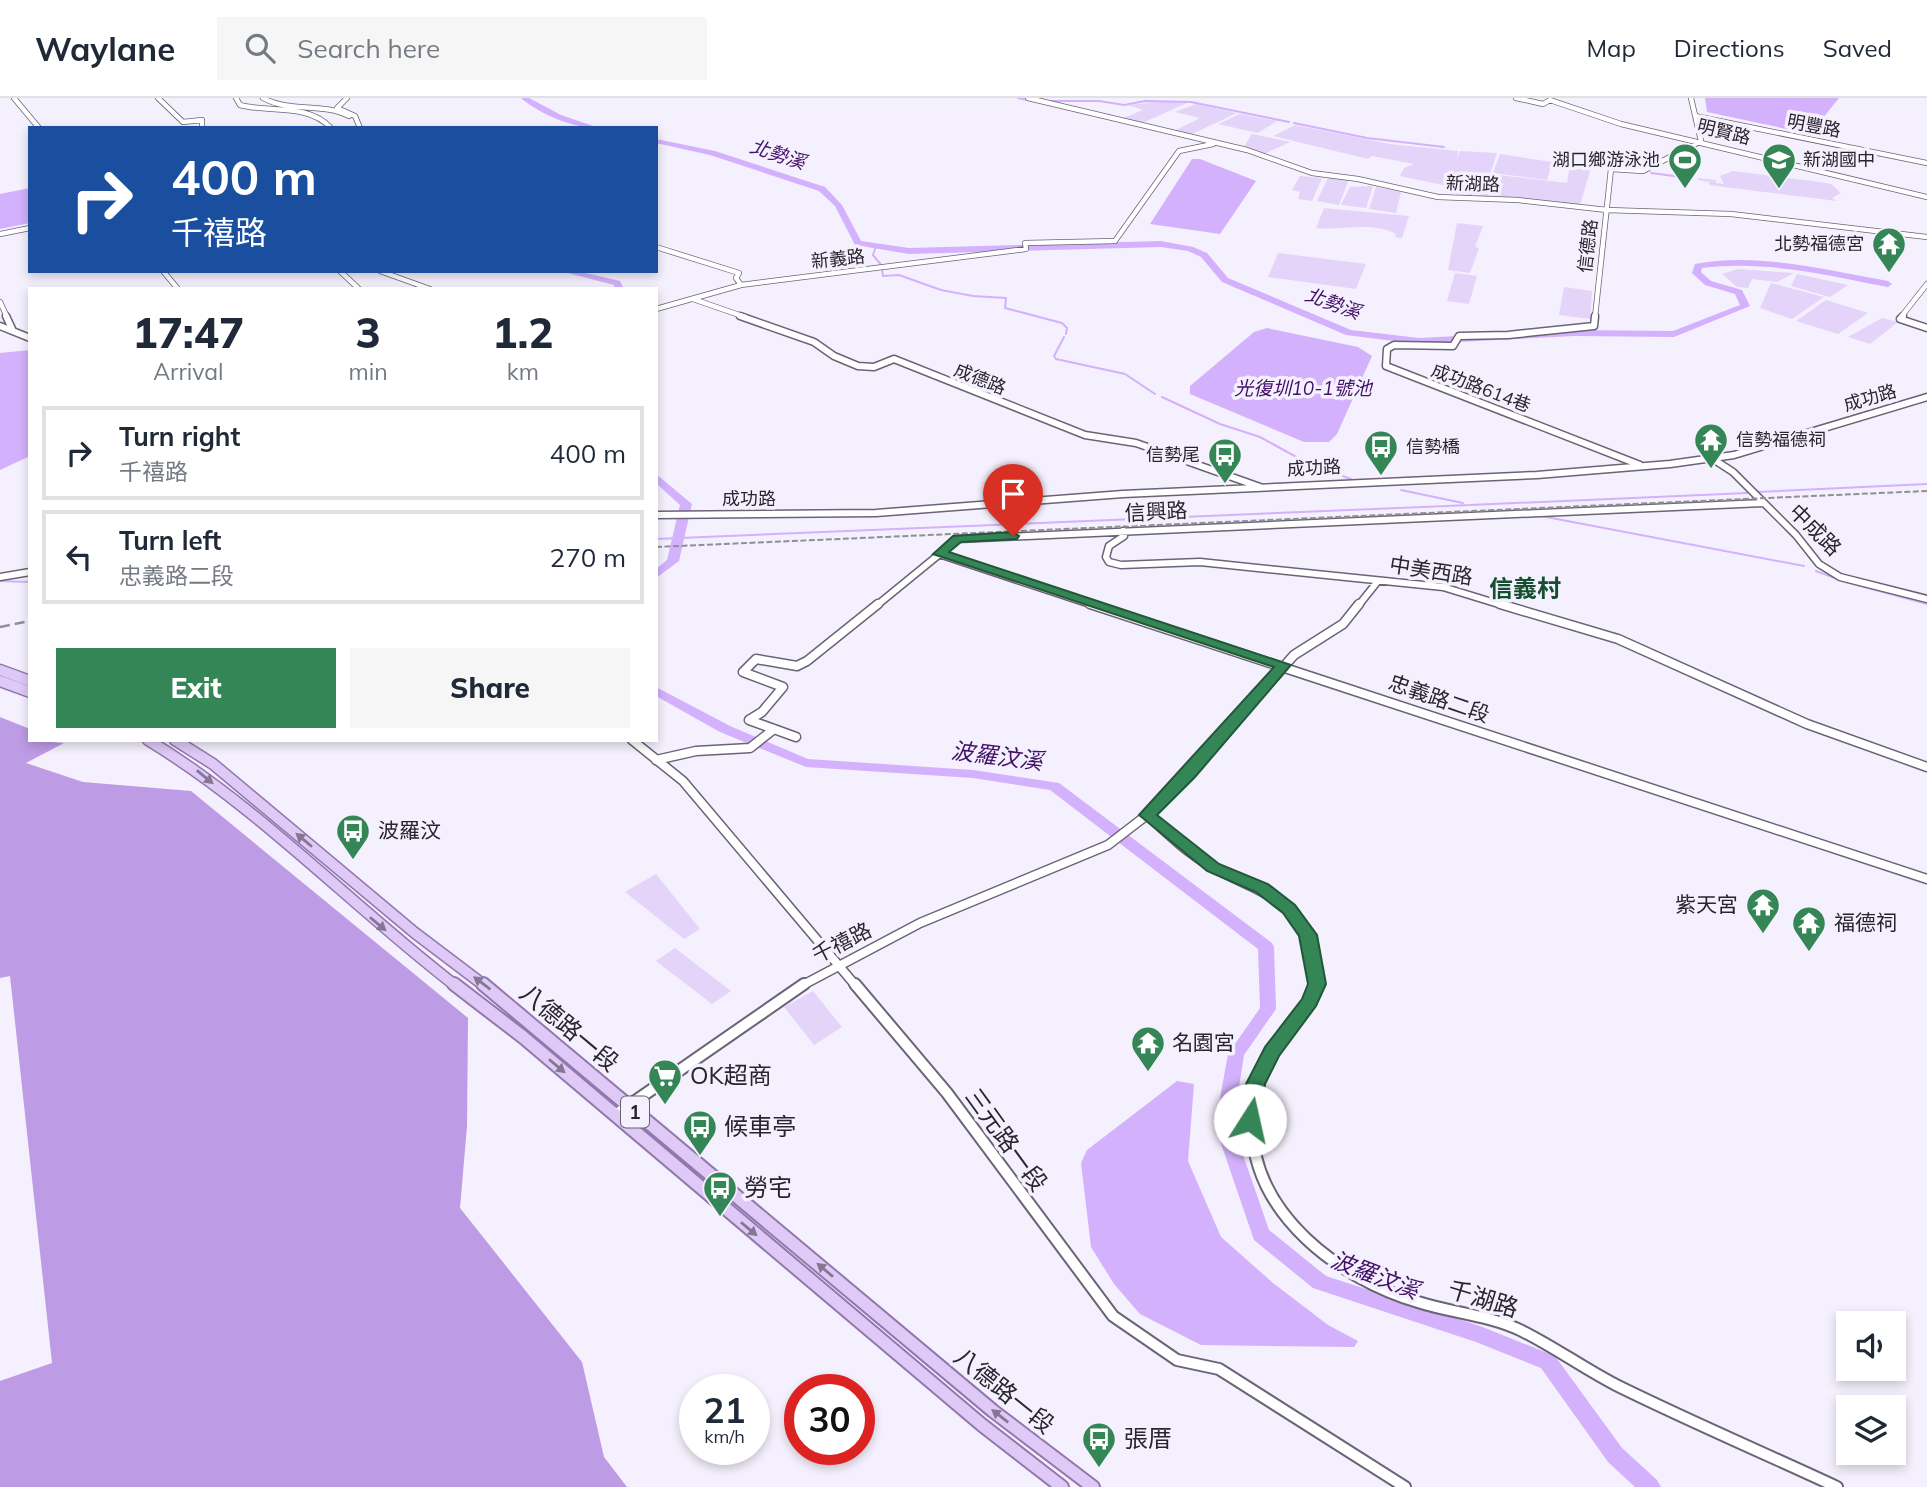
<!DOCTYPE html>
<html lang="en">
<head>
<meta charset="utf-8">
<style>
	body { margin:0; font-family:Mulish,"Noto Sans TC",sans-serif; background:#f6f6f7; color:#1f2937; height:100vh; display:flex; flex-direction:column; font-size:26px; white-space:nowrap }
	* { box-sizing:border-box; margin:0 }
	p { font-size:23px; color:#747a83 }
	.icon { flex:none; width:38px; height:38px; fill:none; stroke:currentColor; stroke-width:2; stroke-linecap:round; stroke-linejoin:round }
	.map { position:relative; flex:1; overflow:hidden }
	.side { position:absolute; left:28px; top:189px; width:630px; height:455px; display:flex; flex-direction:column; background:#fff; border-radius:0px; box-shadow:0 4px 10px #0003 }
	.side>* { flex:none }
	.top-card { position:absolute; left:28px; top:28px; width:630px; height:147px; border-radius:0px; box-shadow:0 4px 10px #0003; background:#1a4fa0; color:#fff; overflow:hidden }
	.buttons { position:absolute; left:1836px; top:1213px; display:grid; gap:14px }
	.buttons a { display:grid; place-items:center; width:70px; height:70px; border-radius:0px; background:#fff; box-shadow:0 4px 10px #0003; font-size:35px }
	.speed { position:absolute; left:679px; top:1276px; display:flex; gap:14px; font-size:35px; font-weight:700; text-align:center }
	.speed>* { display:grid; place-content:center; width:91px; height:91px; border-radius:50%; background:#fff; box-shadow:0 4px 10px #0003; line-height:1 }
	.speed small { font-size:18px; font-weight:400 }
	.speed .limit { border:10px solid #d22; background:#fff; color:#111 }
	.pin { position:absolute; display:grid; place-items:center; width:60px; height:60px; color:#fff; margin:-72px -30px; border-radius:50% 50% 50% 0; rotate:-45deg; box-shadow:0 0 7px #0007 }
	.pin .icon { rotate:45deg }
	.me { position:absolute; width:77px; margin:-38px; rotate:10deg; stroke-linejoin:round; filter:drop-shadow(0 0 5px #0008) }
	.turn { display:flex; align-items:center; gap:24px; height:147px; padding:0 28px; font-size:32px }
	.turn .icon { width:91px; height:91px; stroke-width:2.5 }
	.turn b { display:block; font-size:49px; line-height:60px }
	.eta { display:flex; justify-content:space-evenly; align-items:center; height:119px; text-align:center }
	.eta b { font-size:42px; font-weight:800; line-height:49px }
	.primary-button { display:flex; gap:14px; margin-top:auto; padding:14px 28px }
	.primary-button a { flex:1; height:80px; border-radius:0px; background:#348657; color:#fff; font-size:28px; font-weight:800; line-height:80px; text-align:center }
	.primary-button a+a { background:#f6f6f7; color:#1f2937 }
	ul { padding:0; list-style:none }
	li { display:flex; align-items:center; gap:21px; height:94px; margin:0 14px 10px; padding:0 14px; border:4px solid #e0e1e3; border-radius:0px }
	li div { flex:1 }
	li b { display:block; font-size:26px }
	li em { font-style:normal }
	header { display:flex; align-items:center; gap:42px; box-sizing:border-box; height:98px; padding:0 35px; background:#fff; border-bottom:2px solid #e0e1e3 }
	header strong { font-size:33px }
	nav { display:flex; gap:38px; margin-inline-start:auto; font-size:24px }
	.search { width:490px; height:63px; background:#f6f6f7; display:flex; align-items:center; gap:18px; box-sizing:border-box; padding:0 24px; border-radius:0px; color:#747a83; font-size:26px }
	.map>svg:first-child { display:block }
	.green { fill:#e4d4f9 }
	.forest { fill:#be9be5 }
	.water { fill:#d3b1fc }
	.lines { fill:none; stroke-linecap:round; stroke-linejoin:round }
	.stream { stroke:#d3b1fc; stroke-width:2 }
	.river { fill:#d3b1fc; fill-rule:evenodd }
	.minor-far3-casing { stroke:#6b6376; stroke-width:6 }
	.minor-far2-casing { stroke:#6b6376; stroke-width:9 }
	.minor-far1-casing { stroke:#6b6376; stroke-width:11 }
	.minor-casing { stroke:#6b6376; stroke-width:14 }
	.major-far1-casing { stroke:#9178ad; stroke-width:13 }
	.major-casing { stroke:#9178ad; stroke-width:16 }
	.minor-far3 { stroke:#fff; stroke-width:4.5 }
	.minor-far2 { stroke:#fff; stroke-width:6 }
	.minor-far1 { stroke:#fff; stroke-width:8 }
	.minor { stroke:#fff; stroke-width:10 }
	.major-far1 { stroke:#dfc9f7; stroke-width:10 }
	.major { stroke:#dfc9f7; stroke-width:12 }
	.rail-far1 { stroke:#928e98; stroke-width:2; stroke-dasharray:6 2.5; stroke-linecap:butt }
	.rail { stroke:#928e98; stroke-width:2.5; stroke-dasharray:10 5; stroke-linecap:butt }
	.oneway { fill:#847792 }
	.route { fill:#348657; stroke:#225739; stroke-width:2 }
	.labels { text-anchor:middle; stroke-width:7; stroke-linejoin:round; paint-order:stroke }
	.far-street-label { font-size:18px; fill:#28252d; stroke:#f5f0fd }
	.far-poi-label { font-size:18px; fill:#28252d; stroke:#f5f0fd; text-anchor:end }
	.far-water-label { font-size:19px; font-style:italic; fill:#421067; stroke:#f5f0fd }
	.shield { fill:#f5f0fd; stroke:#66626b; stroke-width:2 }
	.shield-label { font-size:19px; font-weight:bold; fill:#28252d }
	.street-label { font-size:21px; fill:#28252d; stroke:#f5f0fd }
	.poi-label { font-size:21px; fill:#28252d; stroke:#f5f0fd; text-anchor:start }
	.water-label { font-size:23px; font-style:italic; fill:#421067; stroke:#f5f0fd }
	.quarter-label { font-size:24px; font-weight:bold; fill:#154f2f; stroke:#f5f0fd }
	.near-street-label { font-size:24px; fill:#28252d; stroke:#f5f0fd }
	.near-poi-label { font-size:24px; fill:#28252d; stroke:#f5f0fd; text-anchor:start }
</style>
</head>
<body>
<header>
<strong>Waylane</strong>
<div class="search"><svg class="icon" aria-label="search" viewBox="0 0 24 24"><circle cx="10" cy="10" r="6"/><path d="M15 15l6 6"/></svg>Search here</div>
<nav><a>Map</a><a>Directions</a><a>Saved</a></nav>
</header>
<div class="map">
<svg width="1927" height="1389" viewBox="0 0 1927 1389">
	<rect width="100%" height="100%" fill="#f5f0fd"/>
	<path class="green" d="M1169 3 1187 5 1138 27 1119 22 1143 12 1128 7Z
		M1196 6 1237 15 1188 38 1172 34 1200 20 1175 14Z
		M1240 16 1277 23 1258 35 1218 26Z
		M1295 27 1390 46 1458 53 1457 61 1460 53 1497 55 1490 76 1567 85 1570 67 1591 70 1580 107 1459 98 1443 87 1400 78 1404 70 1414 66 1372 58 1368 61 1273 38Z
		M1252 36 1290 44 1264 56 1243 50Z
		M1500 56 1552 64 1547 82 1493 75Z
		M1733 73 1820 84 1831 86 1841 95 1832 100 1837 103 1709 87V84L1698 82V80L1716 82V85L1724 86 1720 78Z
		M1300 78 1322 80 1312 103 1298 101 1300 94 1292 92Z
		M1328 80 1349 81 1339 107 1317 103Z
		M1373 88 1366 110 1341 107 1350 89Z
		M1376 89 1401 94 1396 115 1369 111Z
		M1324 110 1409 118 1402 140 1395 139 1396 136C1371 123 1343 133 1316 130Z
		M1457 125 1483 128 1475 149 1479 150 1470 175 1448 172Z
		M1278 155 1366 166 1356 191 1268 179Z
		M1737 171 1794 175 1777 184 1752 181 1748 190 1737 189 1722 176Z
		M1455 175 1477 178 1469 206 1447 203Z
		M1797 176 1848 187 1830 199 1791 188Z
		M1771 185 1824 199 1792 221 1760 210Z
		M1564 189 1592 193 1590 221 1559 217Z
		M1826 202 1868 215 1838 236 1796 223Z
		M1882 220 1898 224 1870 246 1848 239Z
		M656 776 700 831 684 841 625 794Z
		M675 850 731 893 712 906 656 863Z
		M813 893 842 929 814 947 784 909Z"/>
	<path class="forest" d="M0 619 30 631V642L64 645 26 665 83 684 191 693 468 920 467 1028 460 1110 582 1264 604 1359 627 1389H0V1283L52 1265 10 878 0 880Z"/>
	<path class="water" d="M1705 0H1839L1810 36 1707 14Z
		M1192 61H1200L1256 83 1220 136 1150 126Z
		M30 90V125L0 131V96Z
		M1267 230 1358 249 1372 258 1337 336 1329 344H1304L1190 296V288L1254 234Z
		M30 252V358L0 372V255Z
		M1177 983 1194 986 1188 1063 1221 1139 1273 1185 1328 1227 1358 1243 1354 1249 1201 1247 1140 1216 1114 1186 1091 1149 1081 1065 1087 1052Z"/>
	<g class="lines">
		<path class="stream" d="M1018 0 1028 2
			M1047 3H1099L1124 7 1145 3 1191 4 1289 24
			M1294 25 1367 40 1444 49
			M1651 75 1689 80
			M876 148 873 157 882 168
			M882 171 883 178 899 177 941 192 973 198 1006 200 1005 210 1062 225 1067 230 1066 236
			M1064 239 1054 258 1056 261 1125 276 1155 296
			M1162 299 1220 326 1260 339 1311 367 1351 381
			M1401 392 1463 405
			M1757 394 1927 386
			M1470 407 1747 395
			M1541 418 1804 468
			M656 441 1470 407
			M1816 473 1840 482
			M0 483 30 484
			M1846 484 1927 506"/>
		<path class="river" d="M521 0H529L561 17 599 30C573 30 541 17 521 0Z
			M656 41 715 53 825 89 842 107 861 143 909 150 1161 143 1193 149 1207 155 1228 180 1351 232 1419 240 1574 232 1673 233 1740 207 1735 196 1705 187 1692 175 1695 166C1758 154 1826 172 1888 183L1892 186 1888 189C1827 177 1764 162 1702 170L1701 174 1711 183 1742 192 1750 208 1674 239 1574 238 1419 246 1346 237 1222 184 1201 159 1188 153 1161 149 909 156 855 147 835 108 819 93 710 57 656 45Z
			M560 173H577L620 183 624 191H615L614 187Z
			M656 376 692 406 679 463 656 480V471L667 462 680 407 656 385Z
			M656 589 730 628 808 661 973 672 1059 685 1272 845 1274 849 1276 911 1244 957 1233 1028 1269 1132 1326 1178 1480 1228 1555 1258 1622 1350 1657 1382 1661 1389H1635L1608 1364 1541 1270 1476 1244 1313 1190 1254 1142 1215 1028 1228 956 1260 910 1258 851 1050 692 973 680 806 669 720 634 656 598Z"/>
		<g class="minor-far3-casing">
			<path id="minor-far3" d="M14 0 39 30
				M158 0 183 24 202 22V30
				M236 0 240 7C270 15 308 5 331 30
				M263 0C290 15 322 4 349 18
				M347 0 337 10 355 18 360 30
				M1028 0 1247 52 1312 75 1358 81 1438 99 1518 102 1607 112 1731 116 1927 139
				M1516 0 1543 6 1550 2 1621 26 1927 99
				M1695 18 1927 65
				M0 136 30 130
				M656 149 739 175 736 180 741 187
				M163 173 178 191
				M340 173 359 191
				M380 173 430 191
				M693 201 745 219
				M0 204 7 219
				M656 211 741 187 1026 151 1025 145 1115 143 1179 53 1213 46
				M1595 219 1611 71 1643 73 1701 43 1691 0
				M1901 219 1927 186"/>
		</g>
		<g class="minor-far2-casing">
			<path id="minor-far2" d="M6 218 13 233
				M740 218 814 244 834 258 858 268 874 269 894 261 1085 337 1136 345 1260 389
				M1595 218 1594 228 1508 237 1459 238 1453 248 1394 247 1387 251 1386 268 1640 367
				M1903 218 1900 221 1927 230
				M0 228 30 240
				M1713 361 1733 374 1796 437 1819 466 1840 479 1927 501
				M656 417 876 415 1123 396 1537 377 1670 366 1734 357 1927 299
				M1123 433 1124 438 1109 448 1106 459 1109 464 1121 467 1200 464 1443 489 1505 508
				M939 456 1096 508
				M0 479 30 474
				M876 508 958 441 1763 405
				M1358 508 1378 483"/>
		</g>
		<g class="minor-far1-casing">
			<path id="minor-far1" d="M1090 506 1927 781
				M1500 506 1618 541 1807 626 1927 669
				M796 639 749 622 762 614 783 589 743 574 756 561 797 568 807 563 878 506
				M632 642 683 683 856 888
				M656 662 696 653 750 650 774 631
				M1147 717C1166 734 1184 752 1206 765 1245 790 1288 794 1308 840 1315 856 1319 871 1316 888
				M801 888 920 825 1108 747 1147 717 1189 675 1294 557 1343 526 1359 506"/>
		</g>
		<g class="minor-casing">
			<path id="minor" d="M855 886 947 995 1113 1218 1177 1262 1219 1271 1405 1389
				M1316 886C1310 907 1296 922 1283 939 1263 964 1251 995 1252 1027 1253 1117 1340 1181 1418 1204 1452 1215 1488 1217 1520 1232 1553 1248 1583 1270 1616 1287 1689 1323 1764 1355 1837 1389
				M615 1017 804 886"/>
		</g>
		<g class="major-far1-casing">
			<path id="major-far1" d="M0 572 30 583
				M0 583 30 594
				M148 642C260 710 352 808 456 888
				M175 642 213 666 415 835 485 888"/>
		</g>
		<g class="major-casing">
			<path id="major" d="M454 886 523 939 982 1327 1062 1389
				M483 886 993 1313 1093 1389"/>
		</g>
		<use href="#minor-far3" class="minor-far3"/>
		<use href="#minor-far2" class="minor-far2"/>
		<use href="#minor-far1" class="minor-far1"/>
		<use href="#minor" class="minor"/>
		<use href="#major-far1" class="major-far1"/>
		<use href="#major" class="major"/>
		<path class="rail-far1" d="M656 449 1927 393"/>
		<path class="rail" d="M0 529 30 523"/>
	</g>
	<defs><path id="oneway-solid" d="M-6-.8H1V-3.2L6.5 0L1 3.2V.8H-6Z" transform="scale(1.75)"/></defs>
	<g class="oneway">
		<use href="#oneway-solid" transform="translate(205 679) rotate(39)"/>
		<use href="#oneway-solid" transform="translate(304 742) rotate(-140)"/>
		<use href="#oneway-solid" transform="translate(378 826) rotate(40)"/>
		<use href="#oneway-solid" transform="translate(482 885) rotate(-143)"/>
		<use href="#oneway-solid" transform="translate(557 968) rotate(40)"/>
		<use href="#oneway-solid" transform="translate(749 1131) rotate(40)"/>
		<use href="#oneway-solid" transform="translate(825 1172) rotate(-140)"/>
		<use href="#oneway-solid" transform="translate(1000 1318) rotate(-142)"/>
	</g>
	<path class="route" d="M1013 434 1019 438 1017 441 961 444 949 454 1291 567 1195 679 1157 717 1219 766 1268 786 1295 807 1317 837 1326 886 1316 908 1279 958 1265 986 1257 1028H1243L1240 1022 1246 986 1265 949 1302 901 1308 886 1299 838 1283 815 1256 794 1207 773 1139 717 1274 569 933 456 953 438Z"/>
	<defs>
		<g id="stadium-pin" transform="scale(1.75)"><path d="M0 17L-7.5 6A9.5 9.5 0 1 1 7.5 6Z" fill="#348657" stroke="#f5f0fd"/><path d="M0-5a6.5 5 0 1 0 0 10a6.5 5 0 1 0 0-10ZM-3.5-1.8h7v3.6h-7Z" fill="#fff"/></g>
		<g id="school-pin" transform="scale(1.75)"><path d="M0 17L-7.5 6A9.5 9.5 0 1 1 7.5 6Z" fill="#348657" stroke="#f5f0fd"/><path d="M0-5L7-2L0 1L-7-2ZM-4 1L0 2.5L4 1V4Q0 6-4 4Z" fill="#fff"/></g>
		<g id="temple-pin" transform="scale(1.75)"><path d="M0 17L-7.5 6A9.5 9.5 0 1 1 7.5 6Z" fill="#348657" stroke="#f5f0fd"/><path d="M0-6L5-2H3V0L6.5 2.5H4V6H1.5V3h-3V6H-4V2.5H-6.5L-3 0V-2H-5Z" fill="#fff"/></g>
		<g id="bus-pin" transform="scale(1.75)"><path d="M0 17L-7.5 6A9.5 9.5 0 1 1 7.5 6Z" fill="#348657" stroke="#f5f0fd"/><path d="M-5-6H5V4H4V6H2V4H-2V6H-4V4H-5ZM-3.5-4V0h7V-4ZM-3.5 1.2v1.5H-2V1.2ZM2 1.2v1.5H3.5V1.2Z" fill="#fff"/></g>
		<g id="supermarket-pin" transform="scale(1.75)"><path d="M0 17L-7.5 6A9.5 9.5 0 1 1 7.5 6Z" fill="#348657" stroke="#f5f0fd"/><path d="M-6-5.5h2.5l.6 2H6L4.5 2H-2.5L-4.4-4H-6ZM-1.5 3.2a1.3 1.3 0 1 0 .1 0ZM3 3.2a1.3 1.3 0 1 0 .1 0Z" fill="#fff"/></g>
	</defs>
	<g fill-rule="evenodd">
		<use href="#stadium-pin" x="1685" y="62"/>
		<use href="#school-pin" x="1779" y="62"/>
		<use href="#temple-pin" x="1889" y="146"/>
		<use href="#temple-pin" x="1711" y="342"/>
		<use href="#bus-pin" x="1381" y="349"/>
		<use href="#bus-pin" x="1225" y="357"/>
		<use href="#bus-pin" x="353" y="733"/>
		<use href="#temple-pin" x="1763" y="807"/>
		<use href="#temple-pin" x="1809" y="825"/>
		<use href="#temple-pin" x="1148" y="945"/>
		<use href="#supermarket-pin" x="665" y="978"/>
		<use href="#bus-pin" x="700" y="1029"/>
		<use href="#bus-pin" x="720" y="1090"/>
		<use href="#bus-pin" x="1099" y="1341"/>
	</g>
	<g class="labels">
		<g class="far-street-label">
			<text transform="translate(1814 28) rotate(11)" y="6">明豐路</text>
			<text transform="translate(1724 34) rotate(14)" y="6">明賢路</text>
			<text transform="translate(1473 86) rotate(2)" y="6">新湖路</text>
			<text transform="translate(1588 148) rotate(-83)" y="6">信德路</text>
			<text transform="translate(838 161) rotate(-6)" y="6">新義路</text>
			<text transform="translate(980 281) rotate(22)" y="6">成德路</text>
			<text transform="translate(1481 290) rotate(21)" y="6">成功路614巷</text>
			<text transform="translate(1870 300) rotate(-16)" y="6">成功路</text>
			<text transform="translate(1314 370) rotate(-3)" y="6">成功路</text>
			<text x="749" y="407">成功路</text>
		</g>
		<g class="far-poi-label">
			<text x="1660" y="68">湖口鄉游泳池</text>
			<text x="1803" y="68" text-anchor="start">新湖國中</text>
			<text x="1864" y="152">北勢福德宮</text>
			<text x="1736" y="348" text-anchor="start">信勢福德祠</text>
			<text x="1406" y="355" text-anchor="start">信勢橋</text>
			<text x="1200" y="363">信勢尾</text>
		</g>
		<g class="far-water-label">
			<text transform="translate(778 56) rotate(18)" y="7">北勢溪</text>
			<text transform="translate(1333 205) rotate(20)" y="7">北勢溪</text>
			<text x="1303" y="297">光復圳10-1號池</text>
		</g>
		<rect class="shield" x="621" y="998.5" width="28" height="31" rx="5"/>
		<g class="shield-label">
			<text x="635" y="1021">1</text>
		</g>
		<g class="street-label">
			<text transform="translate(1156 414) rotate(-3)" y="7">信興路</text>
			<text transform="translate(1815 432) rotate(45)" y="7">中成路</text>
			<text transform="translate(1431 473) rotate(9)" y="7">中美西路</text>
			<text transform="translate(1439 601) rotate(19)" y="7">忠義路二段</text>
			<text transform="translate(842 845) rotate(-27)" y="7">千禧路</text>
		</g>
		<g class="poi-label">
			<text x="378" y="740">波羅汶</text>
			<text x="1738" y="814" text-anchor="end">紫天宮</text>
			<text x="1834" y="832">福德祠</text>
			<text x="1172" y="952">名園宮</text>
		</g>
		<g class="water-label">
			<text transform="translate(997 658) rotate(7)" y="8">波羅汶溪</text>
			<text transform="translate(1375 1177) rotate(21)" y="8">波羅汶溪</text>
		</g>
		<g class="quarter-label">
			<text x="1525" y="499">信義村</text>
		</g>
		<g class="near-street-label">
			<text transform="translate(569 930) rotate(40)" y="8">八德路一段</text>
			<text transform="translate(1006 1042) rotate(54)" y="8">三元路一段</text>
			<text transform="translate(1483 1201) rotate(17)" y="8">千湖路</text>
			<text transform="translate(1004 1293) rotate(39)" y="8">八德路一段</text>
		</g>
		<g class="near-poi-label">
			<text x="690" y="986">OK超商</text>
			<text x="724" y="1037">候車亭</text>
			<text x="744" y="1098">勞宅</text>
			<text x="1124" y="1349">張厝</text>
		</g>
	</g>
</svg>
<div class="buttons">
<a><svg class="icon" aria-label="sound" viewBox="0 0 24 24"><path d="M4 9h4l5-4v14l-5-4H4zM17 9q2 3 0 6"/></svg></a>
<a><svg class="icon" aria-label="layers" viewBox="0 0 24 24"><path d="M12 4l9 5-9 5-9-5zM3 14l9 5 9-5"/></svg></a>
</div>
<div class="speed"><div>21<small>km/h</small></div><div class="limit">30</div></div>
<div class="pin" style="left:1013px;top:438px;background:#d93025"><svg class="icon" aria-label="arrive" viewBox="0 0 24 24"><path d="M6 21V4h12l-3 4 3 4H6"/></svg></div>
<svg class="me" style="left:1250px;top:1022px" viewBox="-20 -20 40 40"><circle r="19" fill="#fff"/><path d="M0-13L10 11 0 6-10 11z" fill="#348657"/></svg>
<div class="top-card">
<div class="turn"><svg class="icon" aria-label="right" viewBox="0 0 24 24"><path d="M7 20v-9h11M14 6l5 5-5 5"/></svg><div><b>400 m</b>千禧路</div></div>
</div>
<section class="side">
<div class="eta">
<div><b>17:47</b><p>Arrival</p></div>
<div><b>3</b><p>min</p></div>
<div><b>1.2</b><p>km</p></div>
</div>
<ul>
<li><svg class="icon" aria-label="right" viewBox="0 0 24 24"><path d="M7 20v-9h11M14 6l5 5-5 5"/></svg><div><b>Turn right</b><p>千禧路</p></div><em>400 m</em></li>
<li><svg class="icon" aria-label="left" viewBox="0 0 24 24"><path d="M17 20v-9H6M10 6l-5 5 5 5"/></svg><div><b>Turn left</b><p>忠義路二段</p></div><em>270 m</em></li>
</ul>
<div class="primary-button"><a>Exit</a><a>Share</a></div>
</section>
</div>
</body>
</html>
